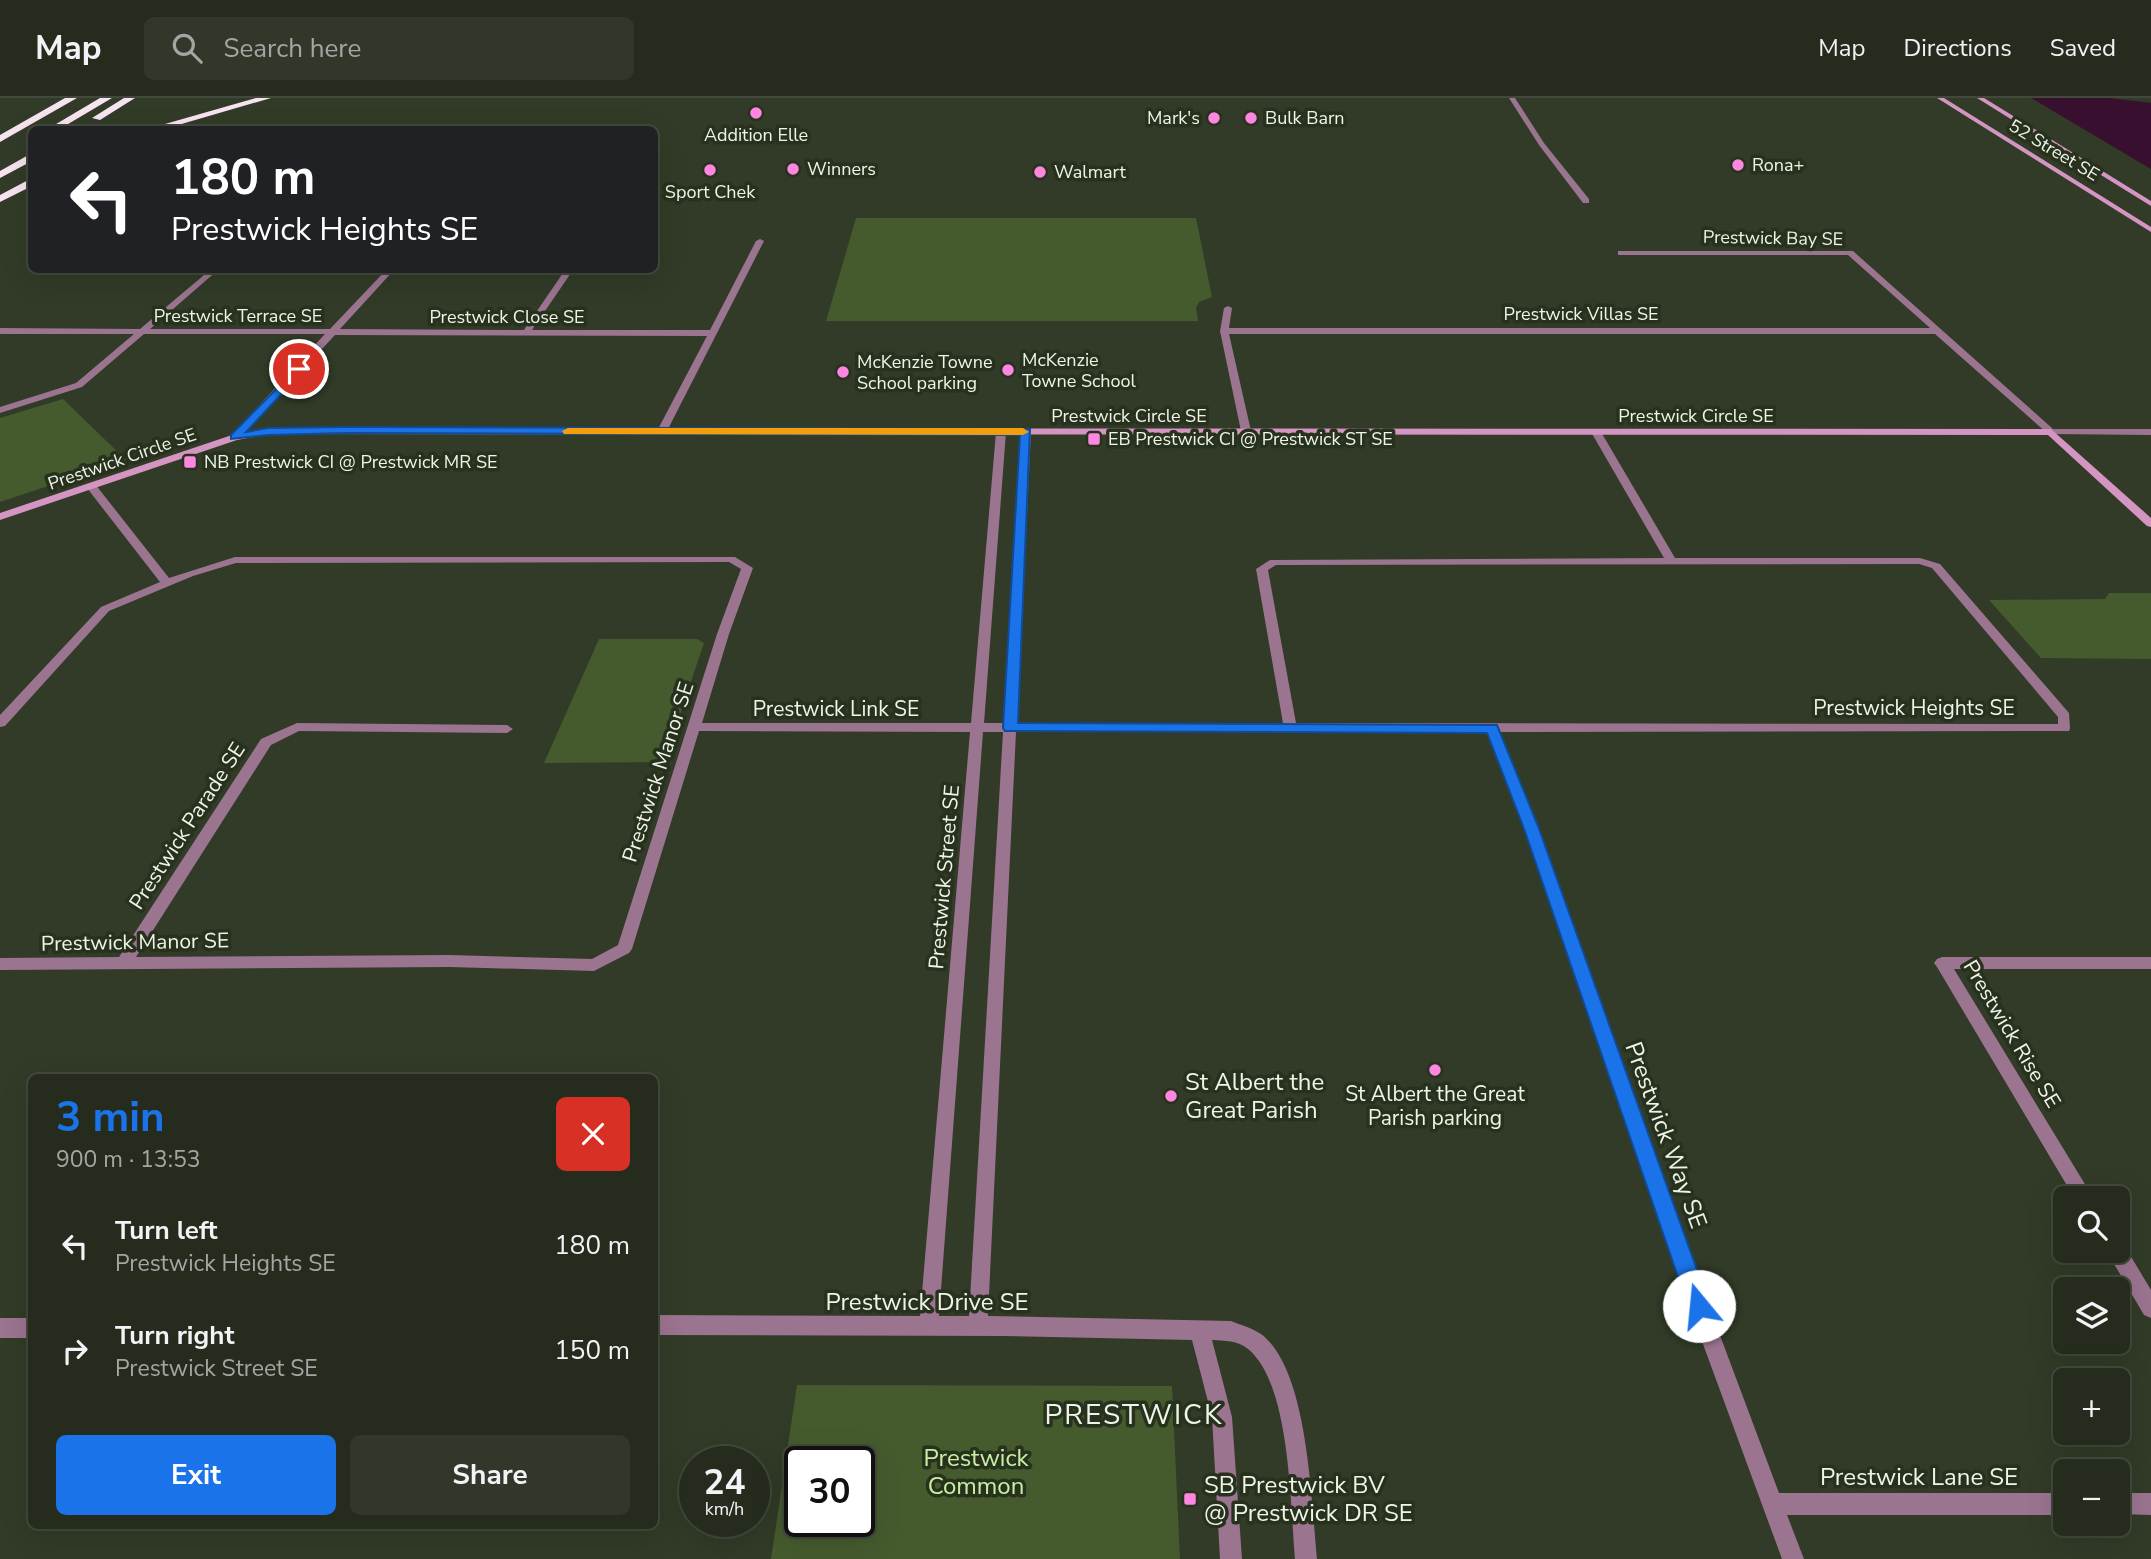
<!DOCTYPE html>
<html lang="en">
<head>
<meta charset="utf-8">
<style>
	body { margin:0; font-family:"Nunito Sans",sans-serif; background:#31382a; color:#f1f3f6; height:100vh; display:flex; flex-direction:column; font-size:26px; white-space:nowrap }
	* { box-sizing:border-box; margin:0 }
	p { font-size:23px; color:#a3a7a4 }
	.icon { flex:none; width:38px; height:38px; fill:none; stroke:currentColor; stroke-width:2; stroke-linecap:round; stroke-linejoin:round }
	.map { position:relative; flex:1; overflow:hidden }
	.drawer { position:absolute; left:28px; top:976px; width:630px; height:455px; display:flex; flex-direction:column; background:#252c1d; border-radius:10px; box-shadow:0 7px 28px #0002,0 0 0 2px #42483b }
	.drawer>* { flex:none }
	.guide { position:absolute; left:28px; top:28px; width:630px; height:147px; border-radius:10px; box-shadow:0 7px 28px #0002,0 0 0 2px #42483b; background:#202124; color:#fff; overflow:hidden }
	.fabs { position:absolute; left:2053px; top:1088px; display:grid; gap:14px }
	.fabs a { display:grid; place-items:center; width:77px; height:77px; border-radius:10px; background:#252c1d; box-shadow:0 7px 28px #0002,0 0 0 2px #42483b; font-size:35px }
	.speed { position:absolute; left:679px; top:1348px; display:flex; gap:14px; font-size:35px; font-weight:700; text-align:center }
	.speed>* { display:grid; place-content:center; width:91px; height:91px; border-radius:50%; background:#252c1d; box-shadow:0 7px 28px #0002,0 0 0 2px #42483b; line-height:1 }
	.speed small { font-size:18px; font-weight:400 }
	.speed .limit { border:4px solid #111; border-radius:10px; background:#fff; color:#111 }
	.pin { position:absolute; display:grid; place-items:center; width:60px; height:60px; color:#fff; margin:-30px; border:4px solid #fff; border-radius:50%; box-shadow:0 2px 7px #0007 }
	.me { position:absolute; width:77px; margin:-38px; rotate:343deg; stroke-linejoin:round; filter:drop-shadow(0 0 5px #0008) }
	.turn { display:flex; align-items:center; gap:24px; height:147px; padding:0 28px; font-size:32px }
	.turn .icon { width:91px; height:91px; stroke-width:2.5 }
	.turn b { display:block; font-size:49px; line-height:60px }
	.round { display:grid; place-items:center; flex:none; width:74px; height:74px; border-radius:10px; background:#31382a }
	.summary { display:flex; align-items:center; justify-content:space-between; height:119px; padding:0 28px }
	h1 { font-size:42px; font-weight:700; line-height:52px; color:#1a73e8 }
	.primary-button { display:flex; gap:14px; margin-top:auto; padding:14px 28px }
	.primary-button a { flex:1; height:80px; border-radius:10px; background:#1a73e8; color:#fff; font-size:28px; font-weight:700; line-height:80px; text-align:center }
	.primary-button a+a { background:#31382a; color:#f1f3f6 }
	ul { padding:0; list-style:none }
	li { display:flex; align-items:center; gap:21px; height:105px; padding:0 28px }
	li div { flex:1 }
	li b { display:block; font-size:26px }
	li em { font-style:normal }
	header { display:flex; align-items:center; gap:42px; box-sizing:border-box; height:98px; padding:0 35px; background:#252c1d; border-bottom:2px solid #42483b }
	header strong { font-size:33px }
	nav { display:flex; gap:38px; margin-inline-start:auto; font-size:24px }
	.search { width:490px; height:63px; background:#31382a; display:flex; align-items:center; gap:18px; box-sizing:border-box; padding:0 24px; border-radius:10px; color:#a3a7a4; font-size:26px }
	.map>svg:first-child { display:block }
	.green { fill:#455b2e; fill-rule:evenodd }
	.water { fill:#390f30 }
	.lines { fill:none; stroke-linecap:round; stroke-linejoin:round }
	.street { fill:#9b7490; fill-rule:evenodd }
	.secondary { fill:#d495c3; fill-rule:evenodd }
	.highway { fill:#f8e4f1; fill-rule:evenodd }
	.route { fill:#1a73e8; stroke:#114b97; stroke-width:2 }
	.slow { fill:#f59e0b }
	.poi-dot { fill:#fd86e1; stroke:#27311d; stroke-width:2.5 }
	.labels { text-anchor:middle; stroke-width:7; stroke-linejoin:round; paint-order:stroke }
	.far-poi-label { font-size:18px; fill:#eef5e8; stroke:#27311d; text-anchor:start }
	.far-street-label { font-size:18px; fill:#eef5e8; stroke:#27311d }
	.street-label { font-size:21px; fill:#eef5e8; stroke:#27311d }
	.poi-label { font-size:21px; fill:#eef5e8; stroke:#27311d }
	.near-poi-label { font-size:24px; fill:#eef5e8; stroke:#27311d; text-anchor:start }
	.near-street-label { font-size:24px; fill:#eef5e8; stroke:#27311d }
	.near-park-label { font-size:24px; fill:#c7f0a1; stroke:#27311d }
	.near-neighbourhood-label { font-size:28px; letter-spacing:2px; fill:#eef5e8; stroke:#27311d }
</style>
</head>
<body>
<header>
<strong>Map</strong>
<div class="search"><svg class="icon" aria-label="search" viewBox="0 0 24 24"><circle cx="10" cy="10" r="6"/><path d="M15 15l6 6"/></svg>Search here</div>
<nav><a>Map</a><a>Directions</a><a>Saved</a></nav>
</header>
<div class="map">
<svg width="2151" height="1461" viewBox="0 0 2151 1461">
	<rect width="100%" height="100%" fill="#313b27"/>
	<path class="green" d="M856 120H1196L1212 199 1199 204 1196 210 1198 223H826Z
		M63 301 126 362 0 404V320Z
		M2109 495H2151V561L2041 560 1989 502 2105 501Z
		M599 541H697L704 545 664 664 544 665Z
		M797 1287 1172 1288 1180 1461H771ZM800 1363H859V1423H800Z"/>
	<path class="water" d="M2031 0H2110L2151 5V71Z"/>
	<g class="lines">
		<path class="street" d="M1509 0H1515L1544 45 1589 101V105H1583L1539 47Z
			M760 141 764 143 667 333 662 336 657 333 707 238 335 237 238 341 235 342 230 339 232 337 325 236H144L82 289 0 315V309L76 285 134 236H0V230L140 231 210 172H218L150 231H330L386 172H394L340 231 524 232 565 172H573L532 232H710L756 143Z
			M1621 153H1853L2053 331H2151V337L2048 336 1935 236H1229L1251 333 1246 336 1241 333 1220 233 1224 210 1228 208 1232 210 1229 230H1930L1848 157H1618V153Z
			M1001 331 1006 334 984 625H1004L1021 334 1026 331 1031 334 1017 625H1283L1256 471 1270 462 1664 460 1591 334 1596 331 1601 334 1675 460H1920L1940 466 2069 615 2070 630 2069 633 1500 634 1538 728 1709 1208 1779 1395H2065V1417H1787L1804 1461H1782L1689 1208 1524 728 1487 634H1016L988 1218 1231 1223C1241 1227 1252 1230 1261 1236 1309 1272 1311 1404 1317 1461H1295C1290 1408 1291 1286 1248 1251 1237 1242 1225 1243 1212 1242L1232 1319 1242 1461H1220L1212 1319 1192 1242 1004 1238 654 1237V1217L920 1218 970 634 699 633 632 851 629 855 594 873 450 869 0 872V860L119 859 261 641 297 625 507 627 513 631 507 635 299 633 271 647 136 859 450 857 592 861 618 847 717 536 741 471 729 464 236 465 193 478 109 513 5 628 0 629V617L101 509 160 484 87 390V386H95L169 480 235 459H735L753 470 729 536 702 625H971L996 334ZM1919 466 1932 470 2058 619V626L1296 625 1268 472 1276 467ZM983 634H1003L969 1218H939Z
			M1942 859H2151V871H1954L2094 1101H2075L1937 869 1934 865 1937 861Z
			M2118 1144 2124 1147 2151 1192V1220L2144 1217 2110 1159 2108 1153H2118Z
			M0 1220H32V1240H0Z
			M2118 1395H2151V1417L2118 1416Z"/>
		<path class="secondary" d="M1937 0H1944L2151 129V134Z
			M1977 0H1984L2151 103V108Z
			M269 330 2051 331 2151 420V429L2147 428 2048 337 269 336 237 342 0 422V415L232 337Z"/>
		<path class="highway" d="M65 0H77L0 44V37Z
			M100 0H112L58 32H46Z
			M124 0H135L100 22 92 20Z
			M256 0H271L161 32H144Z
			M32 55V63L0 80V73Z
			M32 80V88L0 104V97Z"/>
	</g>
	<path class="route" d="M299 268 304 271 303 273 246 334 268 330 347 329 1030 331 1018 625 1497 627 1538 728 1710 1208 1707 1216 1699 1219 1692 1216 1688 1208 1523 728 1487 635 1005 633 1003 630 1020 337 347 335 268 337 231 341V337Z"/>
	<path class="slow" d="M568 330H1023L1029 334 1023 337 564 336 562 333Z"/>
	<g class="poi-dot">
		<circle cx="756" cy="15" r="7"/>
		<circle cx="1214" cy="20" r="7"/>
		<circle cx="1251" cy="20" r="7"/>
		<circle cx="1738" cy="67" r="7"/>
		<circle cx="793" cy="71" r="7"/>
		<circle cx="710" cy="72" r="7"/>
		<circle cx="1040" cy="74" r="7"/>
		<circle cx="1008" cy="272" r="7"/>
		<circle cx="843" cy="274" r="7"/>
		<rect x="1087" y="334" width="14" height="14" rx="3.5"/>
		<rect x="183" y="357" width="14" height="14" rx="3.5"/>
		<circle cx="1435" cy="972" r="7"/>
		<circle cx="1171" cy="998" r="7"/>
		<rect x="1183" y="1394" width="14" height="14" rx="3.5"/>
	</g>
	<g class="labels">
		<g class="far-poi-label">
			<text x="1200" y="26" text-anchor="end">Mark's</text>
			<text x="1265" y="26">Bulk Barn</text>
			<text x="756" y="43" text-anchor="middle">Addition Elle</text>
			<text x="1752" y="73">Rona+</text>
			<text x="807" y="77">Winners</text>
			<text x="1054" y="80">Walmart</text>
			<text x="710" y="100" text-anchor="middle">Sport Chek</text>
			<text x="1022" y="268">McKenzie<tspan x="1022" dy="21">Towne School</tspan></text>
			<text x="857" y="270">McKenzie Towne<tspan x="857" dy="21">School parking</tspan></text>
			<text x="1108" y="347">EB Prestwick CI @ Prestwick ST SE</text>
			<text x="204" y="370">NB Prestwick CI @ Prestwick MR SE</text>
		</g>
		<g class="far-street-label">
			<text transform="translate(2054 52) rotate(31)" y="6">52 Street SE</text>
			<text transform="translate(1773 140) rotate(1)" y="6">Prestwick Bay SE</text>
			<text x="1581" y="222">Prestwick Villas SE</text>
			<text x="238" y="224">Prestwick Terrace SE</text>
			<text x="507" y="225">Prestwick Close SE</text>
			<text x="1129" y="324">Prestwick Circle SE</text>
			<text x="1696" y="324">Prestwick Circle SE</text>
			<text transform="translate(122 361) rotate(-19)" y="6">Prestwick Circle SE</text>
		</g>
		<g class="street-label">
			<text x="1914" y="617">Prestwick Heights SE</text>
			<text x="836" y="618">Prestwick Link SE</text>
			<text transform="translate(658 674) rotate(-72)" y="7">Prestwick Manor SE</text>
			<text transform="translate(187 728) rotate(-57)" y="7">Prestwick Parade SE</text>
			<text transform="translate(944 779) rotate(-85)" y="7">Prestwick Street SE</text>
			<text transform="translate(135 844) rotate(-1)" y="7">Prestwick Manor SE</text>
			<text transform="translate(2012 936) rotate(59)" y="7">Prestwick Rise SE</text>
		</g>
		<g class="poi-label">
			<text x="1435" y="1003">St Albert the Great<tspan x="1435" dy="24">Parish parking</tspan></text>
		</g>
		<g class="near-poi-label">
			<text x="1185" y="992">St Albert the<tspan x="1185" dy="28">Great Parish</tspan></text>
			<text x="1204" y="1395">SB Prestwick BV<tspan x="1204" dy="28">@ Prestwick DR SE</tspan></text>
		</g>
		<g class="near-street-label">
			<text transform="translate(1666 1037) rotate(70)" y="8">Prestwick Way SE</text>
			<text x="927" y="1212">Prestwick Drive SE</text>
			<text x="1919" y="1387">Prestwick Lane SE</text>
		</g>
		<g class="near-park-label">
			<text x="976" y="1368">Prestwick<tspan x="976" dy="28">Common</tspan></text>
		</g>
		<g class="near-neighbourhood-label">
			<text x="1134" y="1326">PRESTWICK</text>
		</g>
	</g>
</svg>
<div class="fabs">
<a><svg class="icon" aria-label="search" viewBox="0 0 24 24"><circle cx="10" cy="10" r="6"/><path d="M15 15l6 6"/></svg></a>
<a><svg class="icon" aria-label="layers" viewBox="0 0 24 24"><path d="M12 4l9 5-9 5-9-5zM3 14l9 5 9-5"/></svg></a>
<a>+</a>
<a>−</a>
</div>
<div class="speed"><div>24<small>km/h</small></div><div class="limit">30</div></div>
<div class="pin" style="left:299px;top:271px;background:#d93025"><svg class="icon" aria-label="arrive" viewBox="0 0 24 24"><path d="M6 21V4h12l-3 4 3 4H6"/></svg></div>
<svg class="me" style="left:1699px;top:1208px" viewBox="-20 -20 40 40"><circle r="19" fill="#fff"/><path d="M0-13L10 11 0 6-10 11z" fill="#1a73e8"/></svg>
<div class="guide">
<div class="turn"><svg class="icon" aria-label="left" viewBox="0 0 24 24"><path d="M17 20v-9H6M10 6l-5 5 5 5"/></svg><div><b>180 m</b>Prestwick Heights SE</div></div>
</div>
<section class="drawer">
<div class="summary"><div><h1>3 min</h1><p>900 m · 13:53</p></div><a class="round" style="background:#d93025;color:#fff"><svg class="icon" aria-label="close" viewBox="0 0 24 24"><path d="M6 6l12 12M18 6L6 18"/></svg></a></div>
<ul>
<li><svg class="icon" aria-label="left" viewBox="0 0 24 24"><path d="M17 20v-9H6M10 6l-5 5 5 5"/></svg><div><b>Turn left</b><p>Prestwick Heights SE</p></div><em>180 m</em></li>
<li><svg class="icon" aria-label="right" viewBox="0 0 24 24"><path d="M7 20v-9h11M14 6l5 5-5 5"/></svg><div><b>Turn right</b><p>Prestwick Street SE</p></div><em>150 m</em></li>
</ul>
<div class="primary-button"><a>Exit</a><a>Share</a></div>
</section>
</div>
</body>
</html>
